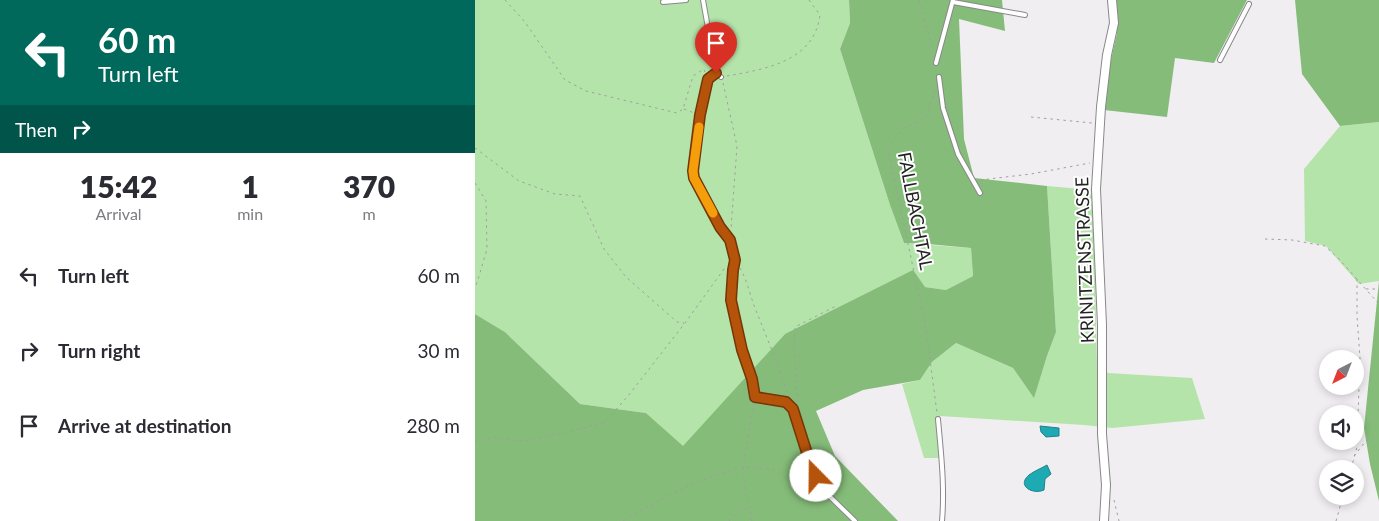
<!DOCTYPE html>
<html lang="en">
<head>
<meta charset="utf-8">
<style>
	body { margin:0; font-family:Lato,sans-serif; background:#f7f7f7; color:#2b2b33; height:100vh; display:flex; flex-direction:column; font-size:19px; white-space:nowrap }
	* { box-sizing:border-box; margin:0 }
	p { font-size:16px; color:#7c7c81 }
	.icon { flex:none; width:28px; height:28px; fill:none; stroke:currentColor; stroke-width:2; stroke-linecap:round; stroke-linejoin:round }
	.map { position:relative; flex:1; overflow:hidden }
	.sheet { display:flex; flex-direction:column; background:#fff; width:475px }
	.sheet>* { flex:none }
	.banner { background:#00695c; color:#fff; overflow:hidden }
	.needle { width:32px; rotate:222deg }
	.controls { position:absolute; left:844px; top:350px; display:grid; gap:10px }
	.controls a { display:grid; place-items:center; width:45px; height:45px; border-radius:50%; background:#fff; box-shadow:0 2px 8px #0003; font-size:25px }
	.pin { position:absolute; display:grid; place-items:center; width:42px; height:42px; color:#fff; margin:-51px -21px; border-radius:50% 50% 50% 0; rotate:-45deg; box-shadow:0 0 5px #0007 }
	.pin .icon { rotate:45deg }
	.me { position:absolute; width:55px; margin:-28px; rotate:338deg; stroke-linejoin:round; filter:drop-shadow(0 0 4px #0008) }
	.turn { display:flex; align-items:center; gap:18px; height:105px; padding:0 15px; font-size:22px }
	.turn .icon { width:65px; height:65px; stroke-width:2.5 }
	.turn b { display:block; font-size:35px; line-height:42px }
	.then { display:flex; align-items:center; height:48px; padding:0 15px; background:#0003; gap:10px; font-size:19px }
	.eta { display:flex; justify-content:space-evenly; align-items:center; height:85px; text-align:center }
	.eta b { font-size:30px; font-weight:800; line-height:35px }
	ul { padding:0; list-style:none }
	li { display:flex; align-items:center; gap:15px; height:75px; padding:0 15px }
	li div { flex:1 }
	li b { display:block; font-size:19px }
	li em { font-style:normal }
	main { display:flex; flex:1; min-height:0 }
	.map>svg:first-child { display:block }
	.green { fill:#b5e4aa }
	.forest { fill:#85bc79 }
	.water { fill:#1daab3; stroke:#1f8288 }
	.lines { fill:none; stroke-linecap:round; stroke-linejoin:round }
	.service-casing { stroke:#8a878a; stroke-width:6 }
	.minor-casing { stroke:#8a878a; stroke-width:10 }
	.path { stroke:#a09ea0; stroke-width:1; stroke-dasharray:2.5 4; stroke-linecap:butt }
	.service { stroke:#fff; stroke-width:4 }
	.minor { stroke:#fff; stroke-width:8 }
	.route-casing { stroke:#753606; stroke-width:12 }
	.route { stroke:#b45309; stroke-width:9 }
	.slow { stroke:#f59e0b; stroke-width:9 }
	.labels { text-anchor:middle; stroke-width:4; stroke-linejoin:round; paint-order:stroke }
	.street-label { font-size:18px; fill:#242324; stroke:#fff }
</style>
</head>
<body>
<main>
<section class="sheet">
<div class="banner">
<div class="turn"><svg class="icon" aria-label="left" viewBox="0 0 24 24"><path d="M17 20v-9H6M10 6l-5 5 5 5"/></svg><div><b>60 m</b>Turn left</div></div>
<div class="then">Then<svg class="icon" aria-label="right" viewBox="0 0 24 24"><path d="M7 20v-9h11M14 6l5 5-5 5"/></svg></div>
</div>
<div class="eta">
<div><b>15:42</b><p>Arrival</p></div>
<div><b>1</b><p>min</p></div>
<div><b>370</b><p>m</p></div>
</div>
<ul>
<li><svg class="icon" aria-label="left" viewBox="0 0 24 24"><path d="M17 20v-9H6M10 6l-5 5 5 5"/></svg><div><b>Turn left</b></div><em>60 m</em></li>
<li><svg class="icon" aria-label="right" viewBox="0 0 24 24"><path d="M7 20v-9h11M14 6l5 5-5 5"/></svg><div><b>Turn right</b></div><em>30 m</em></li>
<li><svg class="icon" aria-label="arrive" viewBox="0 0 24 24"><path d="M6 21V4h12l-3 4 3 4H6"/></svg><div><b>Arrive at destination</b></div><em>280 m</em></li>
</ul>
</section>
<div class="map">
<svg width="904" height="521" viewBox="0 0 904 521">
	<rect width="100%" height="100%" fill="#f1eef1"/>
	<path class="green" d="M0 0H374L375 23 365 49 415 205 429 243 496 248 498 276 471 290 450 287 310 334 208 447 171 413 105 404 30 332 0 314Z
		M904 122V281L884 284 851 246 830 241 829 169 865 126Z
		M572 186 618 190 622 363 633 373 717 378 730 419 637 428 609 425 465 416 468 458H449L427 384 445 380 457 362 481 343 538 368 559 397 572 356 581 332Z"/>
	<path class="forest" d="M374 0H527L530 31 484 19 489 139 499 178 572 186 581 332 572 356 559 398 538 368 481 343 457 362 445 380 388 390 341 411 360 456 423 521H0V314L30 332 105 404 171 413 208 446 310 334 438 270 450 287 471 290 498 276 496 248 453 244 429 243 415 205 365 49 375 23Z
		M640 0H772L739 63 700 58 692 117 629 110 635 64 642 33Z
		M820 0H904V122L865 126 827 74Z
		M904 281V501L895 464 889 428Z"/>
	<path class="water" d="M565 426 584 428V436L571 437 566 432Z
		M572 465 576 474 570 479 569 490C558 495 541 486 554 475 559 471 567 468 572 465Z"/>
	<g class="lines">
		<g class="service-casing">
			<path id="service" d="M228 0 241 73 246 77
				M188 2 211 0
				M478 2 550 15
				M745 60 774 4
				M461 63 478 0
				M241 73 233 79 225 115 218 171 219 178 245 227 255 240 260 260 258 270 256 300 267 350 277 379 280 397 311 402 318 409 335 463 347 489 380 521
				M464 77 468 108 483 154 505 193
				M463 419C466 453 470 487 467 521"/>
		</g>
		<g class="minor-casing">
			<path id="minor" d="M629 521 631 485 627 434V325L621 189 626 107 632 55 639 23 637 0"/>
		</g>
		<path class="path" d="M30 0 50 22 90 80 111 91 202 113 208 109 218 76 229 69 230 73
			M444 0 458 50
			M252 76C290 69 339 62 345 15L334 0
			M248 83 262 146 256 229
			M460 90 450 119 429 128 413 149 451 329 462 413
			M209 109 219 113
			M556 117 617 123
			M0 148 44 181 80 194 105 196 129 249 151 277 202 322 209 323
			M505 180 556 174 615 163
			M0 183 11 201 12 249 2 283 0 287
			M790 239 817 240 850 246 864 259 903 303 904 307
			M265 268C272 280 275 295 280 308 292 338 304 367 314 397
			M891 289H904
			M322 402 319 343 320 327 361 306
			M0 442 20 437 39 441H48L90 433 130 422 153 396 210 323 249 269 252 267
			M879 456 891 441 904 437
			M876 469 882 447 885 358 882 316V278
			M639 500 644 521
			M148 521C189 497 222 479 268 467L279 403
			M254 521 260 514 272 508
			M277 521 271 495 268 467 297 469 352 503
			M861 521 868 496"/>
		<use href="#service" class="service"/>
		<use href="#minor" class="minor"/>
	</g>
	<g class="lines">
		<g class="route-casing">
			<path id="route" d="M241 73 233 79 225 115 218 171 219 178 245 227 255 240 260 260 258 270 256 300 267 350 277 379 280 397 311 402 318 409 331 450 341 476"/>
		</g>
		<use href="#route" class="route"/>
		<path class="slow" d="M224 127 218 171 219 178 238 213"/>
	</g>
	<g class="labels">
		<g class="street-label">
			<text transform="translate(440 211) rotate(79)" y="6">FALLBACHTAL</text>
			<text transform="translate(610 260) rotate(-92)" y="6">KRINITZENSTRASSE</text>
		</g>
	</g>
</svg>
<div class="controls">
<a><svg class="needle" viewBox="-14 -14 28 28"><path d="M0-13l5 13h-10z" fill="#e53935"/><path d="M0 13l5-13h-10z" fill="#7c7c81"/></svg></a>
<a><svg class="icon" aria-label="sound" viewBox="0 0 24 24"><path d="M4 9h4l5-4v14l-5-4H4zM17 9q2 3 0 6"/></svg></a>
<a><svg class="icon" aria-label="layers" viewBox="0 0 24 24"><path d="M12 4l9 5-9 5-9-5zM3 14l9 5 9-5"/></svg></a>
</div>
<div class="pin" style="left:241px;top:73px;background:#d93025"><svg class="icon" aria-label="arrive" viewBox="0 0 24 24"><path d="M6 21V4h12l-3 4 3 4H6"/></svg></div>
<svg class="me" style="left:341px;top:476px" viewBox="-20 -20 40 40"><circle r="19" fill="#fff"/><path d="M0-13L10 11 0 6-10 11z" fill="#b45309"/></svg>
</div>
</main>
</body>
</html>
